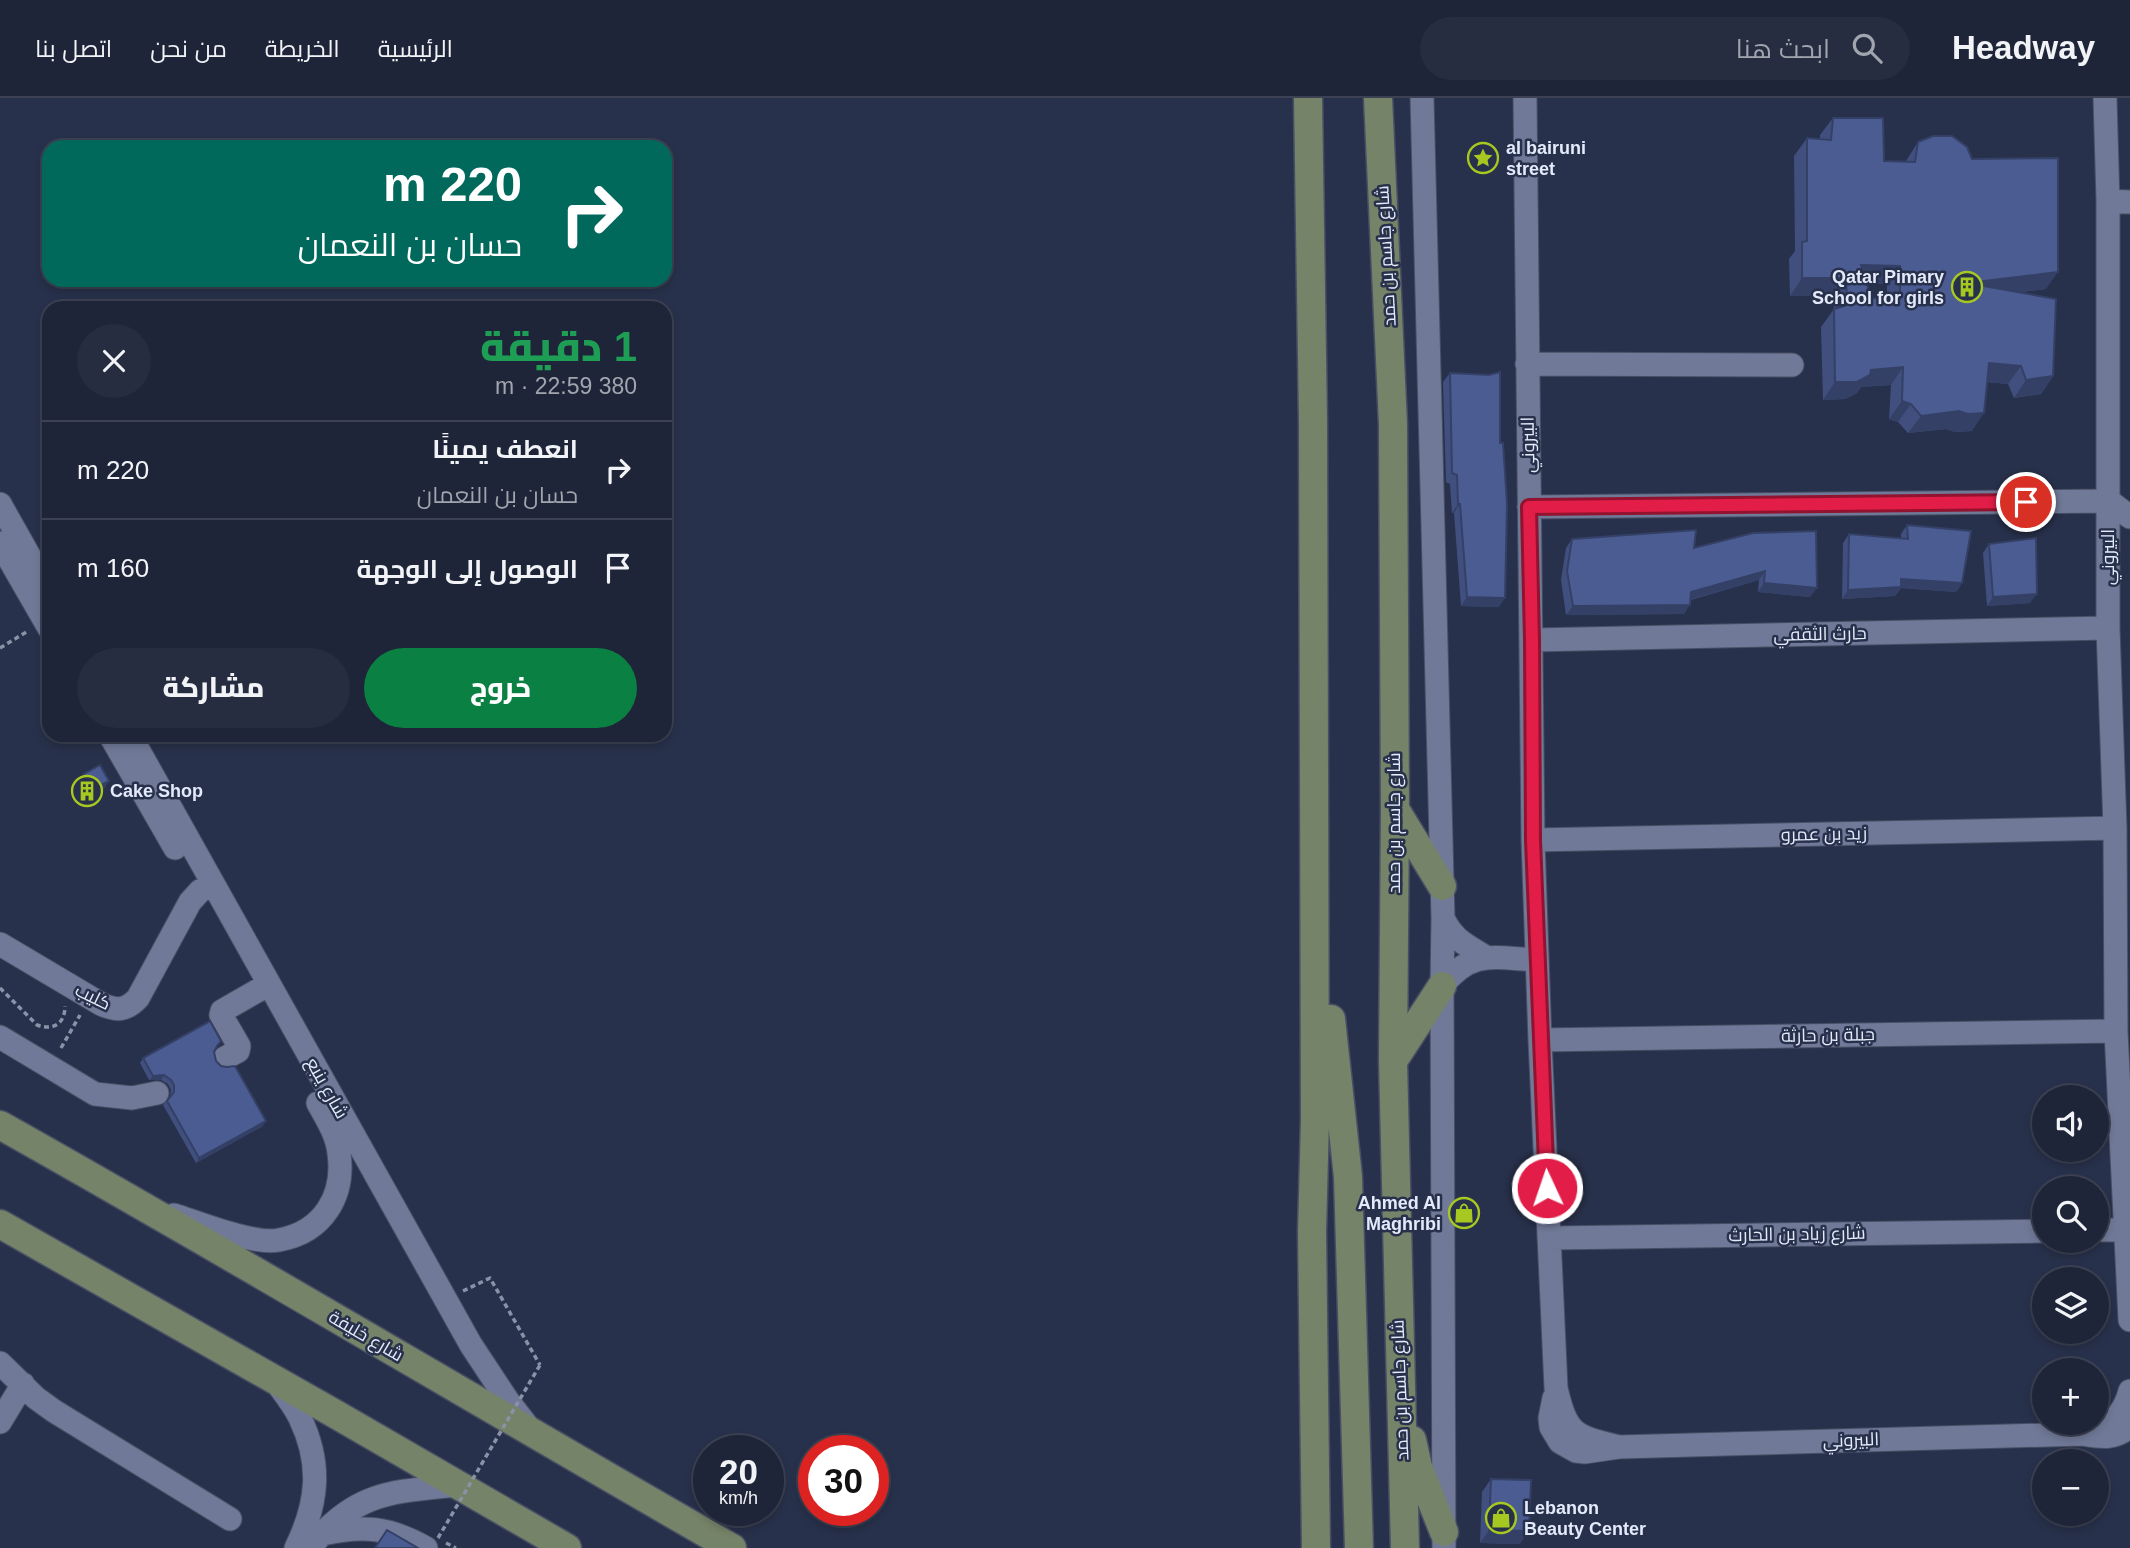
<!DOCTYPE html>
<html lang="ar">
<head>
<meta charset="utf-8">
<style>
	body { margin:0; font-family:Arial,Cairo,sans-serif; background:#262d40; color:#f1f3f6; direction:rtl; height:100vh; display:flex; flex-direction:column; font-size:26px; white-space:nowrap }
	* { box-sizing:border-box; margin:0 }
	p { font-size:23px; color:#a1a5ae }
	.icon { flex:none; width:38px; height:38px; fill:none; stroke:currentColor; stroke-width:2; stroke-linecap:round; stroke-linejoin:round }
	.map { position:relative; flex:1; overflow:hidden; direction:ltr }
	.side { position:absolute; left:42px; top:203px; width:630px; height:441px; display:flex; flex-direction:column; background:#1e2538; border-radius:21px; box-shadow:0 4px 10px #0003,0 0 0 2px #3c4253; direction:rtl }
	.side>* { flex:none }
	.guide { position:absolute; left:42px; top:42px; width:630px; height:147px; border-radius:21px; box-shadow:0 4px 10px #0003,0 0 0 2px #3c4253; direction:rtl; background:#00695c; color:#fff; overflow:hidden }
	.buttons { position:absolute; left:2032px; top:987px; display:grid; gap:14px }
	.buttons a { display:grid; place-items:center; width:77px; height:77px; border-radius:50%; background:#1e2538; box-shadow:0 4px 10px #0003,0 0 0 2px #3c4253; font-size:35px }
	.speed { position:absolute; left:693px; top:1337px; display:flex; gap:14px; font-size:35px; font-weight:700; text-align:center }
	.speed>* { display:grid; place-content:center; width:91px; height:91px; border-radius:50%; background:#1e2538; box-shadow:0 4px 10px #0003,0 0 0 2px #3c4253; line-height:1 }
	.speed small { font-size:18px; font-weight:400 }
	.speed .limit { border:10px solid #d22; background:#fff; color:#111 }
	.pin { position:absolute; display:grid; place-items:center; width:60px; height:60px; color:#fff; margin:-30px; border:4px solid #fff; border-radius:50%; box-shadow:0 2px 7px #0007 }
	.me { position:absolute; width:77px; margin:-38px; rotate:357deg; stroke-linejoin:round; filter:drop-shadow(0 0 5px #0008) }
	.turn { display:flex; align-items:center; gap:24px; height:147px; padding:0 35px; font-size:32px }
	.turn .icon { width:91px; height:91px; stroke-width:2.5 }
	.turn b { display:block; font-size:49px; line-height:60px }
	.round { display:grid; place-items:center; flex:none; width:74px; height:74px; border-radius:37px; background:#262d40 }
	.summary { display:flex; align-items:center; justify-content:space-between; height:119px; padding:0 35px }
	h1 { font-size:42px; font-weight:800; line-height:52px; color:#1e9e55 }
	.button { display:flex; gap:14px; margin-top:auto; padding:14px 35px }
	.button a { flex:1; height:80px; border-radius:42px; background:#0b8043; color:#fff; font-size:28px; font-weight:800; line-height:80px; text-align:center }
	.button a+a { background:#262d40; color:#f1f3f6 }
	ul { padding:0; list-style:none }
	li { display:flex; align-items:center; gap:21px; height:98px; padding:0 35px; border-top:2px solid #3c4253 }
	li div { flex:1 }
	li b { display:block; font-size:26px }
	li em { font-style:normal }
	header { display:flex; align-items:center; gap:42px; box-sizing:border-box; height:98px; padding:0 35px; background:#1e2538; border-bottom:2px solid #3c4253 }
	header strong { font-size:33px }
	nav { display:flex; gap:38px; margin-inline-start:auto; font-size:24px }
	.search { width:490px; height:63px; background:#262d40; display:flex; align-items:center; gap:18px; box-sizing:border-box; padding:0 24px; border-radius:38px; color:#a1a5ae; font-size:26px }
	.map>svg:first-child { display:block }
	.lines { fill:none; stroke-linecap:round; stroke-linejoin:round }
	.minor-casing { stroke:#484f65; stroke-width:25 }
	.major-casing { stroke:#484f65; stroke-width:31 }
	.path { stroke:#8a92a8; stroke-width:3.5; stroke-dasharray:5 3.5; stroke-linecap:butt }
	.minor { stroke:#707a98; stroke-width:23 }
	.major { stroke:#758368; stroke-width:28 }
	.path-bridge { stroke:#8a92a8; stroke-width:3.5; stroke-dasharray:5 3.5; stroke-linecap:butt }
	.wall { fill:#404f7e; fill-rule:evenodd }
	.shaded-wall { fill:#344066 }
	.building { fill:#4b5c92; stroke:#344066; stroke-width:2; fill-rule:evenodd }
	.route-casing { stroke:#92132f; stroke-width:18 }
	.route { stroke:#e11d48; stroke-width:12 }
	.labels { text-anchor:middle; stroke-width:5; stroke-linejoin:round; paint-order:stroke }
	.poi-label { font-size:18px; font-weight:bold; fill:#e3eafb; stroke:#28314b; text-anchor:start }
	.street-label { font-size:18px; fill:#e3eafb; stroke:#28314b }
</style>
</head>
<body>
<header>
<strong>Headway</strong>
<div class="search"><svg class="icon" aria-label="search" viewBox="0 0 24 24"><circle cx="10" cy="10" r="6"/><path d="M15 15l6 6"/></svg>ابحث هنا</div>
<nav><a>الرئيسية</a><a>الخريطة</a><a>من نحن</a><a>اتصل بنا</a></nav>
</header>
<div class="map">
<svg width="2130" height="1450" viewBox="0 0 2130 1450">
	<rect width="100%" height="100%" fill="#28314b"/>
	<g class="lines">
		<g class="minor-casing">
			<path id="minor" d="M1422 0 1443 820 1442 888 1444 1450
				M1525 0 1533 742 1540 942 1556 1290C1567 1337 1574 1338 1619 1349
				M2105 0 2108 103V530L2115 730 2116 933 2130 1222
				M2108 103 2130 104
				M1527 266 1792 267
				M0 406 49 493
				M1529 409 2109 403 2130 419
				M0 445 49 530
				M1532 542 2108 530
				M110 637 175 750
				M130 637 471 1247 508 1303 529 1330
				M1533 742 2115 730
				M1443 820C1453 842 1467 847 1487 860
				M0 846 101 906C116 913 126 913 138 900L190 804 200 793 212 785
				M1442 888C1472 851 1493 860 1537 862
				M0 939 95 996 132 1000 157 995
				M1540 942 2116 933
				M225 960 238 953 239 948 221 917 222 913 269 886
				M174 1117C199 1125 254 1147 279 1142 323 1134 345 1098 339 1055 337 1037 327 1021 318 1005
				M2096 1132H2126
				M1550 1140 2044 1133
				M0 1265 36 1300 54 1313 230 1421
				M276 1284C284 1295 294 1307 300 1320 322 1366 318 1405 296 1450
				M1554 1300 1550 1320 1551 1329 1560 1344 1576 1353 1585 1354 1619 1349 2082 1336C2101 1339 2115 1342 2130 1328
				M0 1324 23 1286
				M2095 1332C2115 1325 2125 1312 2130 1293
				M322 1436C363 1427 389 1429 426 1450
				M310 1450C355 1393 392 1394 458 1387"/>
		</g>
		<g class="major-casing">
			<path id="major" d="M1308 0 1313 323 1315 1021 1312 1134 1316 1450
				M1378 0 1393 326 1395 711 1393 963 1405 1450
				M1395 711 1442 788
				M1331 921 1348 1079 1359 1450
				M1393 963 1442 888
				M0 1027C246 1165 487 1310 732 1450
				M0 1126 337 1317 567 1450
				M1412 1342 1418 1369 1444 1434"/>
		</g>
		<path class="path" d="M0 550 28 533
			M0 890 37 927C53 933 65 926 65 908
			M61 950 80 917
			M463 1193 490 1180 540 1267
			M446 1445 456 1450"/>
		<use href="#minor" class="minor"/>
		<use href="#major" class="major"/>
		<path class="path-bridge" d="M438 1440 540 1267"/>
	</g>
	<path class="wall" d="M1833 20 1884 63H1906L1918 44 1972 61 2046 191 2021 194 2053 278 2041 296 2014 300 2008 286 1987 284 1972 333 1955 334 1946 331 1908 335 1898 324 1889 321 1891 287 1861 289 1857 295 1845 301 1823 302 1821 229 1834 211 1833 198H1790L1789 161 1795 153 1794 58 1807 40 1820 41V37ZM1867 185 1887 186V200H1871Z
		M1450 275 1499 509 1461 508 1454 415H1452L1450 386 1446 384 1443 284Z
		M1907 427 1962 485 1956 494 1901 490 1895 498 1842 501 1843 445 1849 436 1901 441V436Z
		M1753 435 1810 499 1758 494 1759 482 1691 502 1684 516 1566 517 1561 482 1566 450 1572 441 1694 450Z
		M1989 446 2030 505 1987 508 1983 455Z
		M84 676 100 697 84 705 74 690Z
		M221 943 216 950 214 954 216 963 263 1028 196 1065 163 1007 170 998 171 992 168 986 161 982H149L140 965 143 960Z
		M1491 1381 1520 1446 1480 1445 1482 1394Z"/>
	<path class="shaded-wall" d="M1861 167 1900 168 1887 186 1849 184Z
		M2058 174 2046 191 1955 202 1967 185Z
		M1802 180H1846L1833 198H1790Z
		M1989 265 2021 268 2008 286 1977 283Z
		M1903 269 1891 287 1861 289 1857 295 1845 301 1823 302 1835 284 1871 272Z
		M2053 278 2041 296 2014 300 2026 282Z
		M1902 303 1911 306 1898 324 1889 321Z
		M1959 313 1984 315 1972 333 1955 334 1946 331 1908 335 1921 318Z
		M1458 406H1460L1454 415H1452Z
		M1765 473 1759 482 1685 503 1691 494Z
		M1901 481 1962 485 1956 494 1901 490 1895 498 1842 501 1848 492Z
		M1764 485 1817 490 1810 499 1758 494Z
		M2037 496 2030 505 1987 508 1993 499Z
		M1467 499 1505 500 1499 509 1461 508Z
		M1690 507 1684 516 1566 517 1573 508Z
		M109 683 100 697 84 705 94 691Z
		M164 977 161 982H149L153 978Z
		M266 1023 263 1028 196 1065 199 1060Z
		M1489 1432 1529 1433 1520 1446 1480 1445Z"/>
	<path class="building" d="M1833 20H1883L1884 63 1915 64 1918 44 1933 38H1952L1967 49 1972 61 2058 60V174L1967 185 2056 201 2053 278 2026 282 2021 268 1989 265 1984 315 1968 316 1959 313 1921 318 1911 306 1902 303 1903 269 1871 272 1870 277 1857 284H1835L1834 211 1847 207 1846 180H1802V144L1807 143V40L1831 42ZM1861 167 1900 168V201L1871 200Z
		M1500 274V345H1503L1507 406 1505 500 1467 499 1460 406H1458L1457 377 1452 375 1450 275 1489 277Z
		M1907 427 1971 433 1962 485 1901 481V489L1848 492 1849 436 1908 441Z
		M1696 432 1694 450 1753 435 1816 433 1817 490 1764 485 1765 473 1691 494 1690 507 1573 508 1567 473 1572 441Z
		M2036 440 2037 496 1993 499 1989 446Z
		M100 667 109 683 94 691 84 676Z
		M210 923 221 943 217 948 214 954 216 963 221 968 227 969 235 968 266 1023 199 1060 167 1003 174 994V987L171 982 164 977 153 978 143 960Z
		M1491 1381 1531 1382 1529 1433 1489 1432Z
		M387 1432 418 1450H375Z"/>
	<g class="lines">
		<g class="route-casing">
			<path id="route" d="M1547 1090 1533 742 1532 542 1529 409 2026 404"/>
		</g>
		<use href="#route" class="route"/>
	</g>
	<defs>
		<g id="sight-ring" transform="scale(1.575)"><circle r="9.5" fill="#28314b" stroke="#a6c821" stroke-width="1.5"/><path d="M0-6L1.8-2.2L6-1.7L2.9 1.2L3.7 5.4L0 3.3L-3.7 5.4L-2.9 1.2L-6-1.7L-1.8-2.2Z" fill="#a6c821"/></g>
		<g id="building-ring" transform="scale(1.575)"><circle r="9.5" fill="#28314b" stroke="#a6c821" stroke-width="1.5"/><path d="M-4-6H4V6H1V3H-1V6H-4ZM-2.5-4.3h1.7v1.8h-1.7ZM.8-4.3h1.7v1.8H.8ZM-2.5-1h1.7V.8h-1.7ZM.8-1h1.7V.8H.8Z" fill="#a6c821"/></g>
		<g id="shop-ring" transform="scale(1.575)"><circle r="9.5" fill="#28314b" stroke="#a6c821" stroke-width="1.5"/><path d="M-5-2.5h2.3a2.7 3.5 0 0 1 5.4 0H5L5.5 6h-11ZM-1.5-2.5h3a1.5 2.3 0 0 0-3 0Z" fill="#a6c821"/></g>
	</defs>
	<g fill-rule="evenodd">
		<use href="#sight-ring" x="1483" y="60"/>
		<use href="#building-ring" x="1967" y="189"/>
		<use href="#building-ring" x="87" y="693"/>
		<use href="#shop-ring" x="1464" y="1115"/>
		<use href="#shop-ring" x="1501" y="1420"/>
	</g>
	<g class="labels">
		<g class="poi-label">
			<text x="1506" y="56">al bairuni<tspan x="1506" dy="21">street</tspan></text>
			<text x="1944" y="185" text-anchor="end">Qatar Pimary<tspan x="1944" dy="21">School for girls</tspan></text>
			<text x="110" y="699">Cake Shop</text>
			<text x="1441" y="1111" text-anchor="end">Ahmed Al<tspan x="1441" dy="21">Maghribi</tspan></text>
			<text x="1524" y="1416">Lebanon<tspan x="1524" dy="21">Beauty Center</tspan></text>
		</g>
		<g class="street-label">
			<text transform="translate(1386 158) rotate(-93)" y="6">شارع جاسم بن حمد</text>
			<text transform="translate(1528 347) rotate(-91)" y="6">البيروني</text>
			<text transform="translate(2108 459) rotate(-90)" y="6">البيروني</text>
			<text transform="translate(1820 536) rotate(-1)" y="6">حارث الثقفي</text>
			<text transform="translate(1394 725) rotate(-90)" y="6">شارع جاسم بن حمد</text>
			<text transform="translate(1824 736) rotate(-1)" y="6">زيد بن عمرو</text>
			<text transform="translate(93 899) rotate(26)" y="6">كليب</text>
			<text transform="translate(1828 937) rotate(-1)" y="6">جبلة بن حارثة</text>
			<text transform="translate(327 990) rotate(61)" y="6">شارع ينبع</text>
			<text transform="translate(1797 1136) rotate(-1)" y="6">شارع زياد بن الحارث</text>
			<text transform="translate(366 1238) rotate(30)" y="6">شارع خليفة</text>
			<text transform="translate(1400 1292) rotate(-92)" y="6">شارع جاسم بن حمد</text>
			<text transform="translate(1851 1342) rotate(-2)" y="6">البيروني</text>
		</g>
	</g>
</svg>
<div class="buttons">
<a><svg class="icon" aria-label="sound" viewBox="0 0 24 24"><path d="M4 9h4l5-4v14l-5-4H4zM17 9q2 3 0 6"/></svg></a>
<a><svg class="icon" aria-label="search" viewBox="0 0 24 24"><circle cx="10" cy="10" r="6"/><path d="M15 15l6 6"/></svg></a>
<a><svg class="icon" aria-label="layers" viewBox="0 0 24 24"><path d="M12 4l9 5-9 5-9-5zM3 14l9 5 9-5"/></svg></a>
<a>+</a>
<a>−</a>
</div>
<div class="speed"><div>20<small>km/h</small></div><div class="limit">30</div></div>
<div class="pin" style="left:2026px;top:404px;background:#d93025"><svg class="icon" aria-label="arrive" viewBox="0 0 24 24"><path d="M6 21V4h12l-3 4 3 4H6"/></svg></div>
<svg class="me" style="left:1547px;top:1090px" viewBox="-20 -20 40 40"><circle r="17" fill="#e11d48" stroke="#fff" stroke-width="3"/><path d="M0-11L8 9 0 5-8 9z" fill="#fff"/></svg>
<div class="guide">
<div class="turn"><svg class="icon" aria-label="right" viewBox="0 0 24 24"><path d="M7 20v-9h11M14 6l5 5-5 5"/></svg><div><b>220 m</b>حسان بن النعمان</div></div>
</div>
<section class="side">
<div class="summary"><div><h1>1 دقيقة</h1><p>380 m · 22:59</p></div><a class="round"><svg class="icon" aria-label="close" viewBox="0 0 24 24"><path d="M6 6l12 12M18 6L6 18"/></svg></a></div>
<ul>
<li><svg class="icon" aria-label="right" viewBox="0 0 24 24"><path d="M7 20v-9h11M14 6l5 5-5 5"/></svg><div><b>انعطف يمينًا</b><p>حسان بن النعمان</p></div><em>220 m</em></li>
<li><svg class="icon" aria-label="arrive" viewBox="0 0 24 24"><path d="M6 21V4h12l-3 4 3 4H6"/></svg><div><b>الوصول إلى الوجهة</b></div><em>160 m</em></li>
</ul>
<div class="button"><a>خروج</a><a>مشاركة</a></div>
</section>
</div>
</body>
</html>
